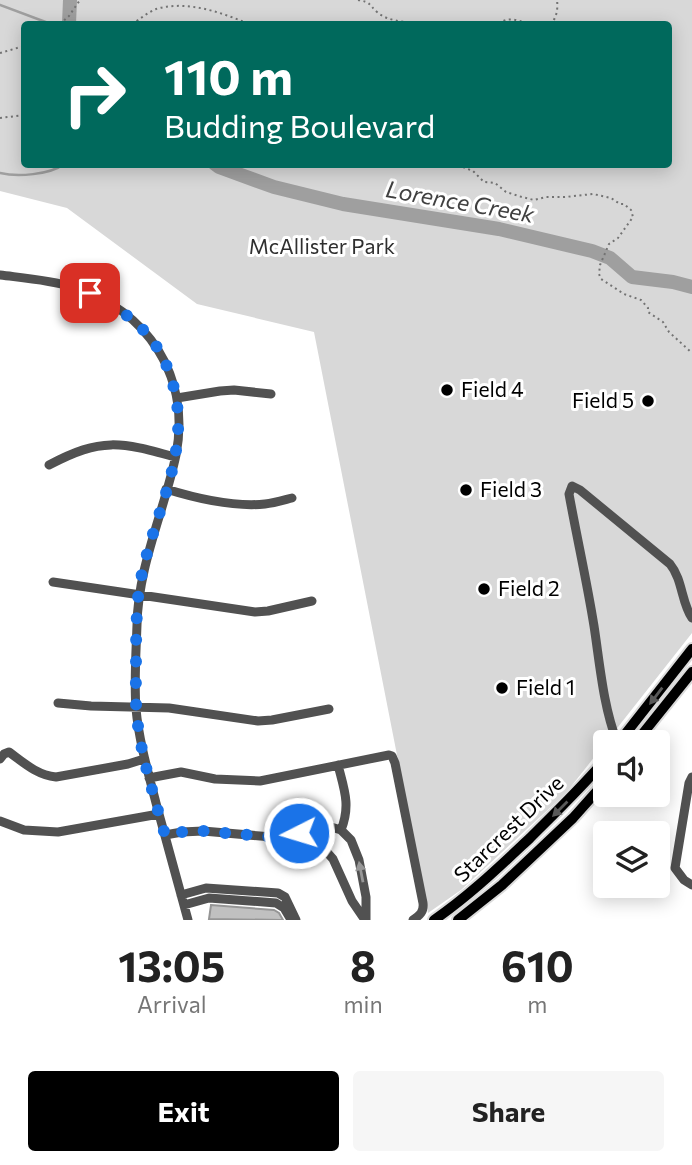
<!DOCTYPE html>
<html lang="en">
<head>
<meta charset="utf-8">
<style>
	body { margin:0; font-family:Commissioner,sans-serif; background:#f6f6f6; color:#222; height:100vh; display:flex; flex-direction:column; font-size:26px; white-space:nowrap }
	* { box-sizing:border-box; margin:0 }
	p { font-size:23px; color:#767676 }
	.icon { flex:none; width:38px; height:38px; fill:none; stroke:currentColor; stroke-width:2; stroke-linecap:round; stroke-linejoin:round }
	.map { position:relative; height:920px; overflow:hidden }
	.sheet { display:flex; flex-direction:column; background:#fff; flex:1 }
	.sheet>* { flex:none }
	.hud { position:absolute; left:21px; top:21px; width:651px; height:147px; border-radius:7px; box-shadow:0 4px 18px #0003; background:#00695c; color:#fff; overflow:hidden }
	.buttons { position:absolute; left:593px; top:730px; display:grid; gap:14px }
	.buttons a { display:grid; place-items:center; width:77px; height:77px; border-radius:7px; background:#fff; box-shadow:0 4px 18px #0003; font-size:35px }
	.pin { position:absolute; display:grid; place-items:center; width:60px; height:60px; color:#fff; margin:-30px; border-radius:14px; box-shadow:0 4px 10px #0006 }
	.me { position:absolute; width:77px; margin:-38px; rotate:265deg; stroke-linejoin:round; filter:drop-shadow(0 0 5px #0008) }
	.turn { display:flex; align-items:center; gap:24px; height:147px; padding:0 28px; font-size:32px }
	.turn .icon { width:91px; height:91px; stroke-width:2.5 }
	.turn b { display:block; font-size:49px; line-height:60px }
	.eta { display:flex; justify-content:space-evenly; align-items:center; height:119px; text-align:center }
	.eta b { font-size:42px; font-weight:700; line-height:49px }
	.primary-button { display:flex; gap:14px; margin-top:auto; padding:14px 28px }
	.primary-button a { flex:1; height:80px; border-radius:7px; background:#000; color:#fff; font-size:28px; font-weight:700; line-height:80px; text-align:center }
	.primary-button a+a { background:#f6f6f6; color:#222 }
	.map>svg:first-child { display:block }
	.green { fill:#d8d8d8; fill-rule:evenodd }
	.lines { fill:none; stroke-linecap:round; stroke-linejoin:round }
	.stream { stroke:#9f9f9f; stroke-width:2.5 }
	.river { stroke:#9f9f9f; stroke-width:14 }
	.building { fill:#c0c0c0; stroke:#959595; stroke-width:2 }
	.major-casing { stroke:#dbdbdb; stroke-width:14 }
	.path { stroke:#737373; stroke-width:2; stroke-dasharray:2 3.5; stroke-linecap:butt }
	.minor { stroke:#515151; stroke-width:9 }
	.major { stroke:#000; stroke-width:10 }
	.oneway { fill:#595959 }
	.oneway2 { fill:#979797 }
	.route { stroke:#1a73e8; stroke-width:12; stroke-dasharray:0 21.6 }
	.poi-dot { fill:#000; stroke:#fff; stroke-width:2.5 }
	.labels { text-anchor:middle; stroke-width:6; stroke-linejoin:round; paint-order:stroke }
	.park-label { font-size:21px; fill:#2f2f2f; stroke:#fff }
	.poi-label { font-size:21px; fill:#000; stroke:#fff; text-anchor:start }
	.street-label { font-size:21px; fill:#000; stroke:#fff }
	.water-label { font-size:23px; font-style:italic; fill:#404040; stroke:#fff }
</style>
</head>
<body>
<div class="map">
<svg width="692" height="920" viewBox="0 0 692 920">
	<rect width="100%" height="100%" fill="#fff"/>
	<path class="green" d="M0 0H692V633L566 793 461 890 428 913 314 332 197 304 67 208 0 191ZM24 24H668V164H24Z"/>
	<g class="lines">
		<path class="stream" d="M0 5 51 24
			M0 173C17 177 50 175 64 164"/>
		<path class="river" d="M69 24 70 0
			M215 164 219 167 274 187 343 204 499 229 592 251 610 258 632 277 673 282 692 287"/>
	</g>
	<path class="building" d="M211 905 274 910 279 913 283 920 209 919Z"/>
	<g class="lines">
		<g class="major-casing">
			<path id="major" d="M619 742 692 649
				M636 742 692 672
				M434 920C469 896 499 867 530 838 556 812 582 787 606 759
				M458 920 502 885 573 818 606 781"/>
		</g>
		<path class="path" d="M358 0C371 2 369 5 377 12 387 21 404 22 417 23L419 24
			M60 24 69 16 80 0
			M132 24C139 20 148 12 156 9 187 0 220 12 249 24
			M499 24C507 16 518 20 528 24
			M550 24C557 19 558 8 557 0
			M0 53 24 46
			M0 118 24 115
			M459 164 460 166 473 171 484 182 495 183 506 192 522 197 534 200 546 197H565L593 194 611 198 620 204H624L631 210 633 217 618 238 609 244 600 265 599 274 601 279 624 294 641 300 648 308V312L663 322 669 332 692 353"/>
		<path class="minor" d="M0 275C24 278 50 280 73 287 148 310 191 377 176 455 164 512 138 566 137 625 136 653 134 682 136 709 139 741 148 772 156 803 167 842 177 881 188 920
			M177 398 220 391 234 390 271 394
			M49 465C102 437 120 442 175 457
			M166 489C195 498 235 507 265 504 274 503 284 500 292 498
			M53 582 255 612 268 611 312 601
			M58 703 91 706 169 708 258 721 272 720 329 709
			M617 742C603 705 600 665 594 626 587 582 577 538 569 494L572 486 580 490 670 564C683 580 681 602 692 618
			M0 759 4 754 9 752C24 763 37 775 56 777L128 764 144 759
			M338 765C344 789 351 805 341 830
			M692 777 689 783 675 868 684 880 692 885
			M149 778 181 772 215 779 260 781 389 755 392 756 395 763 423 903C424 912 420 915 413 920
			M0 821 24 830 58 832 159 814
			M298 833 325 850 333 859 352 901 365 920
			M165 835 182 832 203 831 272 837 298 833 318 827H331L341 830 351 840 359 860 366 897V920
			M181 895 206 888 278 893 285 897 296 920
			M184 905 209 898 276 903 284 908 290 918"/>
		<use href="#major" class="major"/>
	</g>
	<defs><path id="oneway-solid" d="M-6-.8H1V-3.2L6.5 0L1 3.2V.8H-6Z" transform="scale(1.75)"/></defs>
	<g class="oneway">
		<use href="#oneway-solid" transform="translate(656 696) rotate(127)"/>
		<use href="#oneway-solid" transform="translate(560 809) rotate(135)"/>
	</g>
	<use class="oneway2" href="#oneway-solid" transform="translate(361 872) rotate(-101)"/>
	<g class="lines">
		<path class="route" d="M90 293C128 313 156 333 170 375 198 454 146 522 138 598 136 621 136 645 136 668 136 687 135 707 138 726 143 763 155 799 165 835L182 832 203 831 272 837 299 833"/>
	</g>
	<g class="poi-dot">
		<circle cx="447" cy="390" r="7"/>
		<circle cx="648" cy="401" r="7"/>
		<circle cx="466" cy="490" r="7"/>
		<circle cx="484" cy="589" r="7"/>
		<circle cx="502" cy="688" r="7"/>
	</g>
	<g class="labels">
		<g class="park-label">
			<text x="322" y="254">McAllister Park</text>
		</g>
		<g class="poi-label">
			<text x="461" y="397">Field 4</text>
			<text x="634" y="408" text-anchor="end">Field 5</text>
			<text x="480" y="497">Field 3</text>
			<text x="498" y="596">Field 2</text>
			<text x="516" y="695">Field 1</text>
		</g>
		<g class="street-label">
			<text transform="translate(509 829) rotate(-44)" y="7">Starcrest Drive</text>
		</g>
		<g class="water-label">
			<text transform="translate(460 202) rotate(10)" y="8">Lorence Creek</text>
		</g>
	</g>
</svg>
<div class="buttons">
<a><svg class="icon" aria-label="sound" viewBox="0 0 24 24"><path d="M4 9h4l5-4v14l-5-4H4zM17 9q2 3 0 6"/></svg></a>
<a><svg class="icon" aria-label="layers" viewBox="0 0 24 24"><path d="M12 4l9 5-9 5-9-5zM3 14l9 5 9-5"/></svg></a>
</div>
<div class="pin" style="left:90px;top:293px;background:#d93025"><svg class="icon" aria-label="arrive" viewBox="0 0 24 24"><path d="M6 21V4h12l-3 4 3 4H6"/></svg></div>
<svg class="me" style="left:299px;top:833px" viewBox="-20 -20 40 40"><circle r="17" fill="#1a73e8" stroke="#fff" stroke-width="3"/><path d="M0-11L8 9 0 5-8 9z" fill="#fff"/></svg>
<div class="hud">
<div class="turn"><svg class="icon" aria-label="right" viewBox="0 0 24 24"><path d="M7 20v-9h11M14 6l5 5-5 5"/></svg><div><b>110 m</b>Budding Boulevard</div></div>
</div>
</div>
<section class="sheet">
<div class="eta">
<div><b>13:05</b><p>Arrival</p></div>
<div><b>8</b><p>min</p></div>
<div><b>610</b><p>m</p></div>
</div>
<div class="primary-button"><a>Exit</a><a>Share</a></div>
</section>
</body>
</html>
